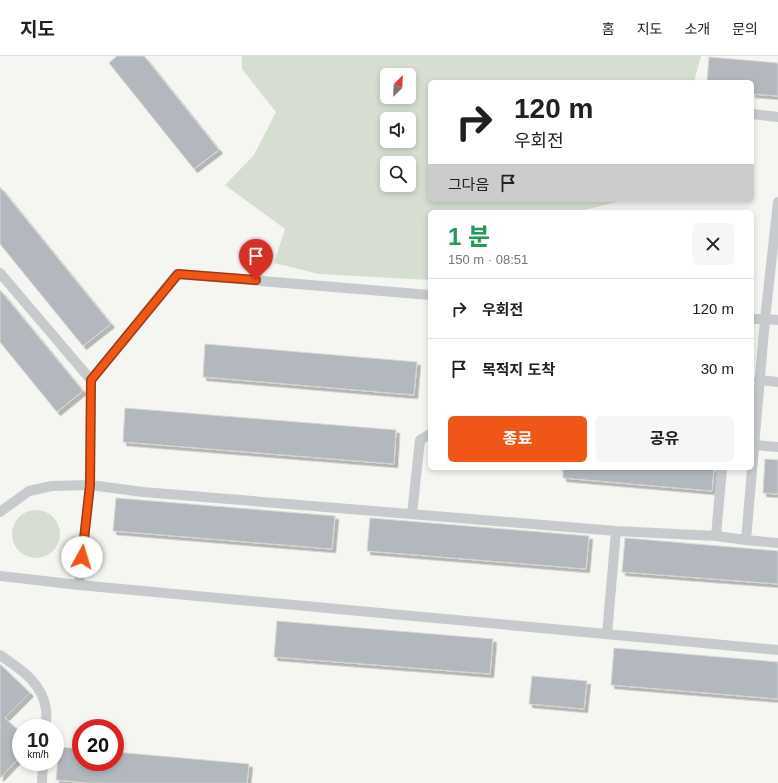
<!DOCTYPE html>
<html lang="ko">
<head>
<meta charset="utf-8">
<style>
	body { margin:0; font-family:Helvetica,"Noto Sans KR",sans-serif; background:#f6f6f6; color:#202124; height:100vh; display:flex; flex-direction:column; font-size:15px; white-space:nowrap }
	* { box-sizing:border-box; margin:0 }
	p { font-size:13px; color:#757577 }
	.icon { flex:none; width:22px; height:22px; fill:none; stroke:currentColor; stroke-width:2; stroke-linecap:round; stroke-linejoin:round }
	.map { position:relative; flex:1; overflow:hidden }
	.details { position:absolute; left:428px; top:154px; width:326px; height:260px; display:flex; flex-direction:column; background:#fff; border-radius:6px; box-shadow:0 2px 6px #0003 }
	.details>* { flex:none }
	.guide { position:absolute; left:428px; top:24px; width:326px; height:122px; border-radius:6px; box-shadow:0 2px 6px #0003; background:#fff; color:#202124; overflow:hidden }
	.needle { width:26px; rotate:24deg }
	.controls { position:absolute; left:380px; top:12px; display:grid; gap:8px }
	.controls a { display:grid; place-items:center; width:36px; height:36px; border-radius:6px; background:#fff; box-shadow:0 2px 6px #0003; font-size:20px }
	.speed { position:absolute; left:12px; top:663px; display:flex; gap:8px; font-size:20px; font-weight:700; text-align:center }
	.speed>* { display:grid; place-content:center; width:52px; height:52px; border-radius:50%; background:#fff; box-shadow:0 2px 6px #0003; line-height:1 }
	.speed small { font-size:10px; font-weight:400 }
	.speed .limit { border:6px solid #d22; background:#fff; color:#111 }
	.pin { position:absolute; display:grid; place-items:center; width:34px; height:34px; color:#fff; margin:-41px -17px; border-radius:50% 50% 50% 0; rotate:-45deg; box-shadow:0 0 4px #0007 }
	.pin .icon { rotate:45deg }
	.me { position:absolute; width:44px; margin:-22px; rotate:6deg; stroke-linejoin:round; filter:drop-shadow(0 0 3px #0008) }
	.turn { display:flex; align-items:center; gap:14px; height:84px; padding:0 20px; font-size:18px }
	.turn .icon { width:52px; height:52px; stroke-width:2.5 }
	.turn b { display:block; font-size:28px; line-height:34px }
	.then { display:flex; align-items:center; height:38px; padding:0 20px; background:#0003; gap:8px; font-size:15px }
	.round { display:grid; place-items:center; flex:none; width:42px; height:42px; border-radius:6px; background:#f6f6f6 }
	.summary { display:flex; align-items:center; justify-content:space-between; height:68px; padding:0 20px }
	h1 { font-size:24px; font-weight:700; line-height:30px; color:#1e9e55 }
	.cta { display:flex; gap:8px; margin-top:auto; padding:8px 20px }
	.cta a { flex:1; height:46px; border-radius:6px; background:#f05717; color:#fff; font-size:16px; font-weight:700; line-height:46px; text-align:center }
	.cta a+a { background:#f6f6f6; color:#202124 }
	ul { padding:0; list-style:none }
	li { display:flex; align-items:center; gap:12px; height:60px; padding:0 20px; border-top:1px solid #e0e0e0 }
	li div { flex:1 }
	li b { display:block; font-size:15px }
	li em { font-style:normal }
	header { display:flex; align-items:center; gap:24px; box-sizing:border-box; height:56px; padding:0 20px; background:#fff; border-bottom:1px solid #e0e0e0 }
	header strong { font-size:19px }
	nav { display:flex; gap:22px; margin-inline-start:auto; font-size:14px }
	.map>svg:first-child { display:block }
	.green { fill:#d6ded2; fill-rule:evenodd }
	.building { fill:#b2b8be; stroke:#d7d7d4; filter:url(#shadow) }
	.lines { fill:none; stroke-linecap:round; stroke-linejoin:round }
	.service { stroke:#c8cbce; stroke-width:10 }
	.route-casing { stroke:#9c390f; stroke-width:10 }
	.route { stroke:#f05717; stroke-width:7 }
</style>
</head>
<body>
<header>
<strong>지도</strong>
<nav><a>홈</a><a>지도</a><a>소개</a><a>문의</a></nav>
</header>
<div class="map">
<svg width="778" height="727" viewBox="0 0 778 727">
	<defs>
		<filter id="shadow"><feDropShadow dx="3.5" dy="3.5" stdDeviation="0" flood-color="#0004"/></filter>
	</defs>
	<rect width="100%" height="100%" fill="#f5f6f1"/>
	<path class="green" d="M242 0H701L694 26H430V144H619L617 146 576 156H430V224L319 218 274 207 285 173 225 129 254 99 276 56 242 13ZM387 19H409V41H387ZM387 63H409V85H387ZM387 107H409V129H387Z
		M12 478a24 24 0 1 1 48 0a24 24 0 1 1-48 0Z"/>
	<path class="building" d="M117 0H144L219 94 194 113 109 7Z
		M709 1 778 7V40L752 38V26H707Z
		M0 131 111 268 83 290 0 188Z
		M0 234 83 335 57 356 0 286Z
		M205 288 417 306 414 339 203 321Z
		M125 352 396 374 394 408 123 386Z
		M765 403 778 404V438L763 437Z
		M563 412H714L712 435 563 422Z
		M116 442 335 460 332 493 113 475Z
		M370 462 589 480 586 513 367 495Z
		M625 482 778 495V528L622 516Z
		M277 565 493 583 490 618 274 601Z
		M614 592 778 606V643L611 629Z
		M0 608 30 637 5 662 21 677V700L0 722Z
		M532 620 587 625 584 653 529 648Z
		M59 691 81 693V706H115V696L249 708 247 727H88L56 724Z"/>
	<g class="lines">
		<path class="service" d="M752 58 778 61
			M0 217 91 324
			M752 263H765L778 146
			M759 324 778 326
			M754 389 778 391
			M722 412 716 480 746 484 765 263 778 264
			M0 456 29 435 52 430 90 429 91 324 177 218 430 239
			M412 458 420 384 430 378
			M746 484 778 487
			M0 520 79 529 778 594
			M79 529 90 429 143 436 616 475 716 480
			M607 578 616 475
			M0 599C21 614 42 626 46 653 47 659 46 666 45 672
			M42 727 43 706"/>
	</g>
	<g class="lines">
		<g class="route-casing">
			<path id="route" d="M82 501 90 429 91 324 178 218 256 224"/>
		</g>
		<use href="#route" class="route"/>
	</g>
</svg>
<div class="controls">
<a><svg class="needle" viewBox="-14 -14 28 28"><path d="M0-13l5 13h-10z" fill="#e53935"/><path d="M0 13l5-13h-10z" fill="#757577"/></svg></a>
<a><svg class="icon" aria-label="sound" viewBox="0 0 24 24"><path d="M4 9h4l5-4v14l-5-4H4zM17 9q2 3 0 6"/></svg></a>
<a><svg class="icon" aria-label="search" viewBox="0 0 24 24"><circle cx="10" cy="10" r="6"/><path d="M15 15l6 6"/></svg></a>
</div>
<div class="speed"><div>10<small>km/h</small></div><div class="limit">20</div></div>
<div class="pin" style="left:256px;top:224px;background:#d93025"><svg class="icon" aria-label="arrive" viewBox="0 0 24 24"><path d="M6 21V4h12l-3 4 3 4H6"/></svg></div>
<svg class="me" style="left:82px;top:501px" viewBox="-20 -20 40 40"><circle r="19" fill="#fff"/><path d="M0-13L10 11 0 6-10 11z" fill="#f05717"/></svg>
<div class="guide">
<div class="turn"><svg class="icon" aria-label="right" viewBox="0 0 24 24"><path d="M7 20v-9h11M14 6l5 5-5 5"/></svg><div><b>120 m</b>우회전</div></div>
<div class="then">그다음<svg class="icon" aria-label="arrive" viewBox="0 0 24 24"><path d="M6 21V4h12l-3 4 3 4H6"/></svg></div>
</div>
<section class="details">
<div class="summary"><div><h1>1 분</h1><p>150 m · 08:51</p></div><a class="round"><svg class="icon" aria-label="close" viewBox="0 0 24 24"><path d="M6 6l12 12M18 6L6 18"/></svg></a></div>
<ul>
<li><svg class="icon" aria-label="right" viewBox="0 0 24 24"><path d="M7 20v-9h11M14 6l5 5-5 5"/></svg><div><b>우회전</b></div><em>120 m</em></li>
<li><svg class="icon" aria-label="arrive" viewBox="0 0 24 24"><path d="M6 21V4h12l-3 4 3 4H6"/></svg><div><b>목적지 도착</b></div><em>30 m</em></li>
</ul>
<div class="cta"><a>종료</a><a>공유</a></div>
</section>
</div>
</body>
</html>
